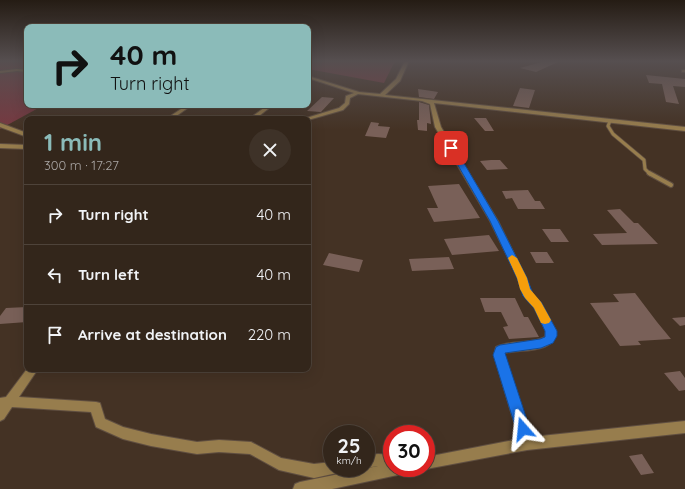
<!DOCTYPE html>
<html lang="en">
<head>
<meta charset="utf-8">
<style>
	body { margin:0; font-family:Quicksand,sans-serif; background:#3e3228; color:#f1f3f6; height:100vh; display:flex; flex-direction:column; font-size:15px; white-space:nowrap }
	* { box-sizing:border-box; margin:0 }
	p { font-size:13px; color:#a9a5a3 }
	.icon { flex:none; width:22px; height:22px; fill:none; stroke:currentColor; stroke-width:2; stroke-linecap:round; stroke-linejoin:round }
	.map { position:relative; flex:1; overflow:hidden }
	.details { position:absolute; left:24px; top:116px; width:287px; height:256px; display:flex; flex-direction:column; background:#33261b; border-radius:8px; box-shadow:0 4px 16px #0002,0 0 0 1px #4e433a }
	.details>* { flex:none }
	.guide { position:absolute; left:24px; top:24px; width:287px; height:84px; border-radius:8px; box-shadow:0 4px 16px #0002,0 0 0 1px #4e433a; background:#8bbbb9; color:#111; overflow:hidden }
	.speed { position:absolute; left:323px; top:425px; display:flex; gap:8px; font-size:20px; font-weight:700; text-align:center }
	.speed>* { display:grid; place-content:center; width:52px; height:52px; border-radius:50%; background:#33261b; box-shadow:0 4px 16px #0002,0 0 0 1px #4e433a; line-height:1 }
	.speed small { font-size:10px; font-weight:400 }
	.speed .limit { border:6px solid #d22; background:#fff; color:#111 }
	.pin { position:absolute; display:grid; place-items:center; width:34px; height:34px; color:#fff; margin:-17px; border-radius:8px; box-shadow:0 2px 6px #0006 }
	.me { position:absolute; width:44px; margin:-22px; rotate:342deg; stroke-linejoin:round; filter:drop-shadow(0 0 3px #0008) }
	.turn { display:flex; align-items:center; gap:14px; height:84px; padding:0 20px; font-size:18px }
	.turn .icon { width:52px; height:52px; stroke-width:2.5 }
	.turn b { display:block; font-size:28px; line-height:34px }
	.round { display:grid; place-items:center; flex:none; width:42px; height:42px; border-radius:21px; background:#3e3228 }
	.head { display:flex; align-items:center; justify-content:space-between; height:68px; padding:0 20px }
	h1 { font-size:24px; font-weight:800; line-height:30px; color:#8bbbb9 }
	ul { padding:0; list-style:none }
	li { display:flex; align-items:center; gap:12px; height:60px; padding:0 20px; border-top:1px solid #4e433a }
	li div { flex:1 }
	li b { display:block; font-size:15px }
	li em { font-style:normal }
	.map>svg:first-child { display:block }
	.green { fill:#773840 }
	.building { fill:#796058 }
	.lines { fill:none; stroke-linecap:round; stroke-linejoin:round }
	.service-far1-casing { stroke:#604f41; stroke-width:4.5 }
	.service-casing { stroke:#604f41; stroke-width:6 }
	.minor-casing { stroke:#604f41; stroke-width:2 }
	.service-far1 { stroke:#977d4d; stroke-width:3 }
	.service { stroke:#977d4d; stroke-width:4 }
	.minor { fill:#977d4d; fill-rule:evenodd }
	.route { fill:#1a73e8; stroke:#114b97 }
	.slow { fill:#f59e0b }
</style>
</head>
<body>
<div class="map">
<svg width="685" height="489" viewBox="0 0 685 489">
	<rect width="100%" height="100%" fill="#443224"/>
	<path class="green" d="M0 61H27V105H44L0 129Z
		M308 61H395L384 83 308 69Z"/>
	<path class="building" d="M546 61 558 62 536 72 520 68Z
		M646 75 685 79V87L673 86 679 104 666 102 662 84 649 83Z
		M520 88 535 90 529 108 513 106Z
		M418 89 432 91 438 92 434 99 419 97Z
		M322 97 334 98 321 112 307 111Z
		M419 102 429 105 431 124 427 123V131L418 130 417 120H419Z
		M474 118H486L494 131H485Z
		M371 122 379 123 378 126 390 127 386 138 365 136Z
		M491 160H500L508 169 487 170 480 161Z
		M459 184 480 218 434 222 427 208H438L428 186Z
		M528 190 535 201H540L545 209H518L512 198 506 199 502 191Z
		M620 209 634 223H638L658 244 602 245 593 234 627 233 607 210Z
		M542 229H560L569 242H551Z
		M489 235 499 251 452 255 444 239Z
		M530 252H547L554 263H536Z
		M329 253 363 260 359 272 323 265Z
		M449 257 454 269 412 271 409 259Z
		M635 293 657 322 671 339 638 341 641 345 620 346 590 303 619 302 613 294Z
		M480 298H515L524 317H528L539 337 509 339 503 327 508 326 501 312H485Z
		M27 307V322L0 324V316L6 308Z
		M685 317V325L680 326 672 318Z
		M680 371 685 378V390L679 391 664 373Z
		M642 454 654 473 641 475 629 456Z"/>
	<g class="lines">
		<g class="service-far1-casing">
			<path id="service-far1" d="M610 121 608 126 613 134 644 160 645 169 650 174"/>
		</g>
		<g class="service-casing">
			<path id="service" d="M649 173 671 185"/>
		</g>
		<g class="minor-casing">
			<path id="minor" d="M405 61H409L400 81 385 95 685 127V131L434 103 441 127 498 221 526 278 529 289 532 294 541 303 556 331C556 354 521 349 505 353L504 355 531 437 685 421V433L527 450 426 469 423 468H426V457L519 439 494 355 496 347C512 339 530 345 545 337L546 331 534 307 526 298 521 289 518 278 490 221 435 127 430 104 422 101 358 94 350 98 349 104 343 110 308 120V119H303L339 108 345 103 346 96 354 93 308 78V76L359 92 380 94 396 79Z
				M17 69 27 70V72L17 71 0 73V71Z
				M682 70H685V72H682Z
				M187 105H192L172 119H166Z
				M268 105H273L255 119H249Z
				M0 123 27 133V137L0 127Z
				M0 144 27 145V149L0 148Z
				M27 369H38L19 397 96 402 100 403 105 419 123 427 151 434 197 442 219 440 251 442 281 458 314 464 332 462V468H338L337 473 314 478 279 470 250 454 219 452 197 454 151 446 123 439 96 427 91 412 12 407 4 419 0 421V398L6 397Z
				M378 454 392 455V468H408L407 473 332 489H293L295 484 300 482 378 466 366 468H365H366V456Z"/>
		</g>
		<use href="#service-far1" class="service-far1"/>
		<use href="#service" class="service"/>
		<use href="#minor" class="minor"/>
	</g>
	<linearGradient id="sky" x2="0" y2="1"><stop stop-color="#251c14"/><stop offset="0.47" stop-color="#564f50"/><stop offset="1" stop-color="#564f50" stop-opacity="0"/></linearGradient>
	<rect width="685" height="130" fill="url(#sky)"/>
	<path class="route" d="M449 147 455 148 498 221 527 278 533 294 541 302 557 331V336L553 343 541 348 505 353 530 429 528 434 523 436 518 434 516 429 493 355 496 347 500 345 540 339 545 337V331L534 308 523 296 517 278 490 221 448 148Z"/>
	<path class="slow" d="M512 255 517 258 527 278 530 289 541 302 551 320 549 323 545 324 541 323 534 308 525 298 520 289 517 278 508 258Z"/>
</svg>
<div class="speed"><div>25<small>km/h</small></div><div class="limit">30</div></div>
<div class="pin" style="left:451px;top:148px;background:#d93025"><svg class="icon" aria-label="arrive" viewBox="0 0 24 24"><path d="M6 21V4h12l-3 4 3 4H6"/></svg></div>
<svg class="me" style="left:523px;top:429px" viewBox="-20 -20 40 40"><path d="M0-17L14 15 0 8-14 15z" fill="#1a73e8" stroke="#fff" stroke-width="4"/></svg>
<div class="guide">
<div class="turn"><svg class="icon" aria-label="right" viewBox="0 0 24 24"><path d="M7 20v-9h11M14 6l5 5-5 5"/></svg><div><b>40 m</b>Turn right</div></div>
</div>
<section class="details">
<div class="head"><div><h1>1 min</h1><p>300 m · 17:27</p></div><a class="round"><svg class="icon" aria-label="close" viewBox="0 0 24 24"><path d="M6 6l12 12M18 6L6 18"/></svg></a></div>
<ul>
<li><svg class="icon" aria-label="right" viewBox="0 0 24 24"><path d="M7 20v-9h11M14 6l5 5-5 5"/></svg><div><b>Turn right</b></div><em>40 m</em></li>
<li><svg class="icon" aria-label="left" viewBox="0 0 24 24"><path d="M17 20v-9H6M10 6l-5 5 5 5"/></svg><div><b>Turn left</b></div><em>40 m</em></li>
<li><svg class="icon" aria-label="arrive" viewBox="0 0 24 24"><path d="M6 21V4h12l-3 4 3 4H6"/></svg><div><b>Arrive at destination</b></div><em>220 m</em></li>
</ul>
</section>
</div>
</body>
</html>
